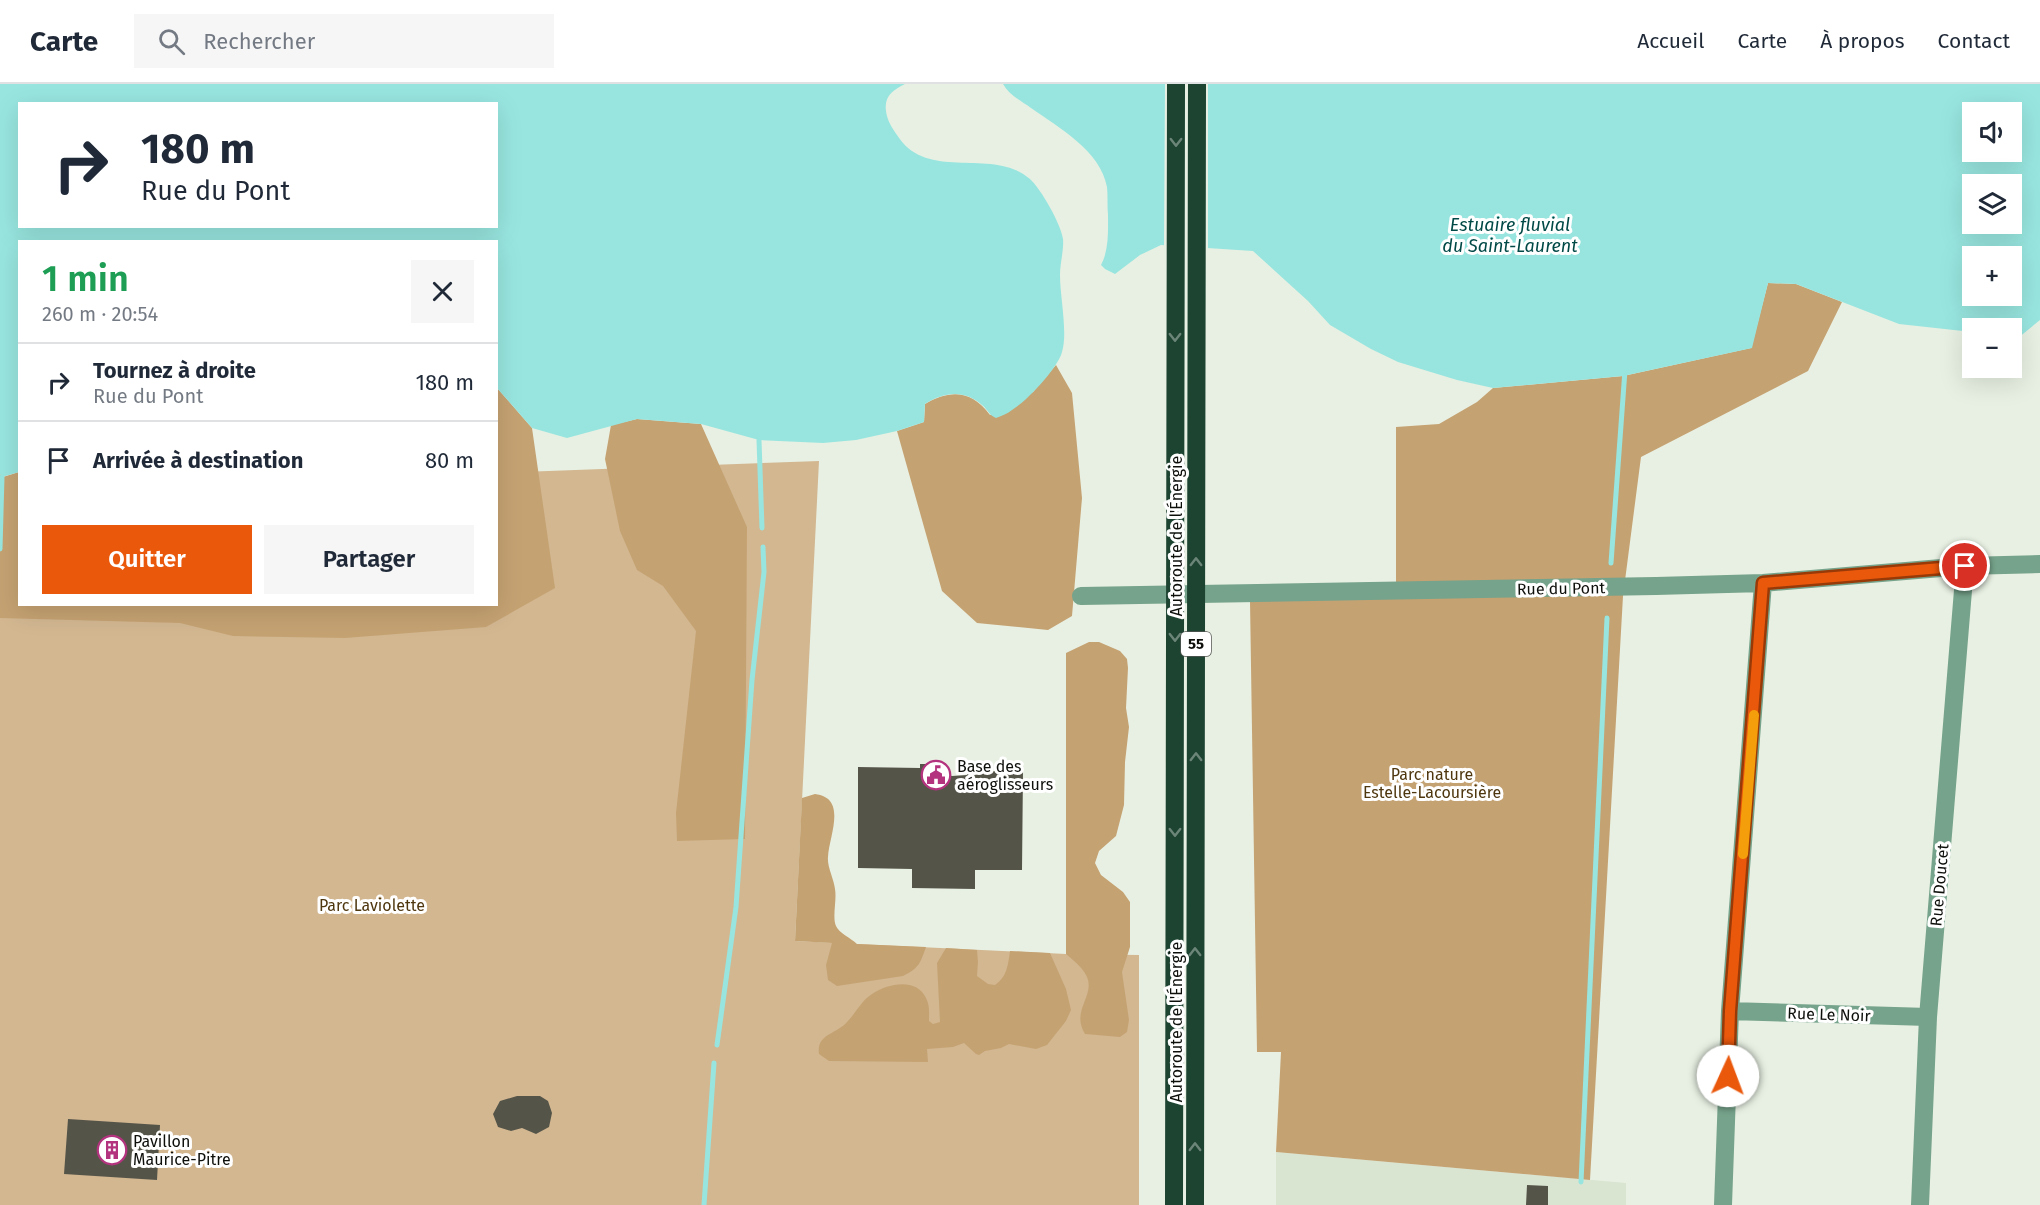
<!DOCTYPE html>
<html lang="fr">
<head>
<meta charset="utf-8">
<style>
	body { margin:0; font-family:"Fira Sans",sans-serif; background:#f6f6f7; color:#1f2937; height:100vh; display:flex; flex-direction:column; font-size:22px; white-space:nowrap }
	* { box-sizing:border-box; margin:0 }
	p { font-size:20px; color:#747a83 }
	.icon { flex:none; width:33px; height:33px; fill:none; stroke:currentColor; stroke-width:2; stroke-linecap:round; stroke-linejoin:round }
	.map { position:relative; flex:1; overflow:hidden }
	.panel { position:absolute; left:18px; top:156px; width:480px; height:366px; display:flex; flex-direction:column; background:#fff; border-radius:0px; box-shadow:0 6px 24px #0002 }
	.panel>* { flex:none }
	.hud { position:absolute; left:18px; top:18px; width:480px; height:126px; border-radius:0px; box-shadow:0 6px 24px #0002; background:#fff; color:#1f2937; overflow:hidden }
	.controls { position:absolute; left:1962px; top:18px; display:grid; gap:12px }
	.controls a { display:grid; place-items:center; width:60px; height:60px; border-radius:0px; background:#fff; box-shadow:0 6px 24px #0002; font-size:30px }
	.pin { position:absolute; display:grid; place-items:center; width:51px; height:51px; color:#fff; margin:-26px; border:3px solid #fff; border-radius:50%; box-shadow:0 2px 6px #0007 }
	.me { position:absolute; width:66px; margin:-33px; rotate:2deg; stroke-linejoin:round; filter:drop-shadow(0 0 4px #0008) }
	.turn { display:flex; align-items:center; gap:21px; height:126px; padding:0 24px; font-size:27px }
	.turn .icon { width:78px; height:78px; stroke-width:2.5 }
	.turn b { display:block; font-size:42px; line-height:51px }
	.round { display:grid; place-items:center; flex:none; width:63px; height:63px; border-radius:0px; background:#f6f6f7 }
	.headline { display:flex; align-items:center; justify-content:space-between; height:102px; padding:0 24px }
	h1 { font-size:36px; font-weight:600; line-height:45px; color:#1e9e55 }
	.primary-button { display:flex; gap:12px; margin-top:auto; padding:12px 24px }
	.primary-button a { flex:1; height:69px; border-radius:0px; background:#ea580c; color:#fff; font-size:24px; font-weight:600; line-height:69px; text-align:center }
	.primary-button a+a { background:#f6f6f7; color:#1f2937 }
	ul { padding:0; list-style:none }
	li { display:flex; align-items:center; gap:18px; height:78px; padding:0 24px; border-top:2px solid #e0e1e3 }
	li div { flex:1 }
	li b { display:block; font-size:22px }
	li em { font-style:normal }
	header { display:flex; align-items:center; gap:36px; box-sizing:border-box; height:84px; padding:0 30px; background:#fff; border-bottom:2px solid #e0e1e3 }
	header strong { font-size:28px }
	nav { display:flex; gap:33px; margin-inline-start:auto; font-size:21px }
	.search { width:420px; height:54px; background:#f6f6f7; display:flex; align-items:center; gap:15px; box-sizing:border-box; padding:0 21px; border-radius:0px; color:#747a83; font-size:22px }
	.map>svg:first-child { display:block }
	.built { fill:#d9e4d1 }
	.green { fill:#d2b791 }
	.forest { fill:#c5a272 }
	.water { fill:#98e5df; fill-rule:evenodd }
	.pier { fill:#e8f0e3 }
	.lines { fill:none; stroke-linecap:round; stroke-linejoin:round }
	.stream { stroke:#98e5df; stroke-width:5 }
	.building { fill:#555449 }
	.minor { stroke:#76a38b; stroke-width:18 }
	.highway-bridge { stroke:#1d4331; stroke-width:18 }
	.oneway { stroke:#6c8579 }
	.route-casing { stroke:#983908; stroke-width:15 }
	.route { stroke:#ea580c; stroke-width:10 }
	.slow { stroke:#f59e0b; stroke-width:10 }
	.labels { text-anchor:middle; stroke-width:6; stroke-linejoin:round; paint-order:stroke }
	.shield { fill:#fff; stroke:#565754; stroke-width:1.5 }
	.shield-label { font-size:15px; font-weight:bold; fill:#0d0f0b }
	.street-label { font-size:16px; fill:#0d0f0b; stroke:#fff }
	.poi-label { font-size:16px; fill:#0d0f0b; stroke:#fff; text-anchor:start }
	.park-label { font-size:16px; fill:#4e360e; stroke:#fff }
	.water-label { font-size:18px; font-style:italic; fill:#004946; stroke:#fff }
</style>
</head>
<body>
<header>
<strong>Carte</strong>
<div class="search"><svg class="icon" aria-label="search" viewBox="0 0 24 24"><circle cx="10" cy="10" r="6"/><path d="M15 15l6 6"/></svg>Rechercher</div>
<nav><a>Accueil</a><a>Carte</a><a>À propos</a><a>Contact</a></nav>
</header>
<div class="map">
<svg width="2040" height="1121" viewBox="0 0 2040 1121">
	<rect width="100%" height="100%" fill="#e8f0e3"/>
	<path class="built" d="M1276 1068 1626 1099V1121H1276Z"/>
	<path class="green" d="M819 377 795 857 1066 870 1139 871V1121H0V520L20 407V520H496L497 389Z"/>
	<path class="forest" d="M1768 199 1796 200 1842 218 1808 287 1641 373 1623 512 1590 1096 1276 1068 1281 968H1257L1250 517 1396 514V343L1439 340 1477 318 1493 304 1623 292 1751 264Z
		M1056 281 1072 309 1082 414 1072 532 1048 546 977 539 942 507 897 347 924 338 925 320C950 305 972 306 990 331L1033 308Z
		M497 304 532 344 555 504 486 543 345 554 233 552 180 539 0 534V390L3 393 19 388 20 520H496Z
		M637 335 701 340 747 443 745 755 677 757 676 729 696 547 663 502 637 486 620 447 605 375 611 341Z
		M1089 558H1099L1120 567 1127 575 1128 584 1126 624 1129 643 1125 678 1124 721 1116 752 1099 767 1095 779 1101 791 1123 808 1130 818V863L1122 888 1129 936 1127 948 1120 953 1085 950C1070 926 1097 911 1086 891 1082 883 1073 876 1066 870V569Z
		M815 710C848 714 829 752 828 773 827 783 834 795 835 805 837 816 832 833 836 842 839 849 851 854 857 860L926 863C920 880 919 884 903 892L837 902 828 896 826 881 832 859 795 857 802 714Z
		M946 864 977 866 978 878 977 892 988 900 995 901C1007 893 1008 881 1010 867L1050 869 1066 905 1071 926 1066 937 1047 961 1036 965 1009 960 1001 964 985 967 979 971 976 970 964 959 953 963 927 965 928 978 829 977 819 970C816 950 837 950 847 938 856 929 861 917 872 910 887 900 916 893 926 914 930 921 929 930 929 937L933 940 940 938 937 879Z"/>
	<path class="water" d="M0 0H905C893 6 884 12 886 27 887 36 892 44 897 51 927 99 992 62 1030 95 1041 105 1061 140 1063 155 1064 166 1060 179 1060 191 1060 213 1068 249 1062 268 1058 284 1026 318 1012 326 1007 330 1001 332 996 334 989 331 988 326 982 321 964 305 944 308 925 320L924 338 897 347 856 356 823 359 759 356 701 340 637 335 567 354 532 344 497 304 496 158H20L19 388 2 393 0 390ZM20 20H496V142H20Z
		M1003 0H2040V236L2018 254 2012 253V244H1972V248L1899 240 1796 200 1768 199 1752 264 1623 292 1493 304 1457 296 1398 278 1371 265 1330 241 1308 217 1253 167 1161 161 1140 171 1115 190 1105 185 1101 181C1109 166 1108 147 1108 131 1107 122 1108 112 1107 103 1100 66 1059 44 1031 24 1021 17 1009 11 1003 0ZM1972 28H2012V68H1972ZM1972 100H2012V140H1972ZM1972 172H2012V212H1972Z"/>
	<path class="pier" d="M1165 0H1208V167L1164 164Z"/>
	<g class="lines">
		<path class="stream" d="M759 356 762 444
			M0 465 2 393
			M1611 479 1625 286
			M717 961 736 823 752 596 764 488 763 463
			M1581 1098 1607 534
			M704 1121 714 979"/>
	</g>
	<path class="building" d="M920 680H928L932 684H945V690L952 692 967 691V687H1023L1022 786H975V805L912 804V785L858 784V683L920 684Z
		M517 1012H540L548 1017 552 1029 549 1043 536 1050 522 1044 511 1047 498 1043 493 1030 500 1017Z
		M68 1035 160 1041 157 1096 64 1090Z
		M1527 1101 1548 1102V1121H1526Z"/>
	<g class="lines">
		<path class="minor" d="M1081 512 1656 502 1763 499 1965 482 2040 480
			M1730 927 1928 933
			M1723 1121 1730 927 1763 499
			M1920 1121 1928 933 1965 482"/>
		<path class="highway-bridge" d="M1174 1121 1176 0
			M1195 1121 1197 0"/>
	</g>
	<defs><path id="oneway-chevron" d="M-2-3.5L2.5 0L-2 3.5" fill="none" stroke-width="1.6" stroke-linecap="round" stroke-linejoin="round" transform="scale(1.5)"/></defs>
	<g class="oneway">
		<use href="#oneway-chevron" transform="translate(1176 58) rotate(90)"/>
		<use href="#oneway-chevron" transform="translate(1175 253) rotate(90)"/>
		<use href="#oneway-chevron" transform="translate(1196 478) rotate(-90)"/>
		<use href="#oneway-chevron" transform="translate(1175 553) rotate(90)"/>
		<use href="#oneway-chevron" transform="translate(1196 673) rotate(-90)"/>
		<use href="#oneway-chevron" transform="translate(1175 748) rotate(90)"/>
		<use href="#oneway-chevron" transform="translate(1195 868) rotate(-90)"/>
		<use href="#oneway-chevron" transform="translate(1195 1063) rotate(-90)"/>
	</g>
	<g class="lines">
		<g class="route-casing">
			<path id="route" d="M1728 992 1730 927 1763 499 1965 482"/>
		</g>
		<use href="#route" class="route"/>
		<path class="slow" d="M1743 770 1754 631"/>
	</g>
	<defs>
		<g id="civic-ring" transform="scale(1.5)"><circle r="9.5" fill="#fff" stroke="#b3337e" stroke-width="1.5"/><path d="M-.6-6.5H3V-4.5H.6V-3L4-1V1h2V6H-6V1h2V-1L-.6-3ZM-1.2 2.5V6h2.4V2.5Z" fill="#b3337e"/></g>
		<g id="building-ring" transform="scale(1.5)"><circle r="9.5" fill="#fff" stroke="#b3337e" stroke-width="1.5"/><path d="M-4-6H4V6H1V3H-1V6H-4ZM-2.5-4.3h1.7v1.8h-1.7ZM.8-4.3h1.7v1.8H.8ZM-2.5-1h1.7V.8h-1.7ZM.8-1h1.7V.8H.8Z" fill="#b3337e"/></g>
	</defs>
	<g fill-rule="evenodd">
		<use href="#civic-ring" x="936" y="691"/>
		<use href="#building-ring" x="112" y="1066"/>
	</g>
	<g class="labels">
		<rect class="shield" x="1181" y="548" width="30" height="24" rx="4.5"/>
		<g class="shield-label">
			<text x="1196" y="565">55</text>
		</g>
		<g class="street-label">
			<text transform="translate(1176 452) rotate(-90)" y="6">Autoroute de l'Énergie</text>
			<text transform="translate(1561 504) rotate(-1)" y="6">Rue du Pont</text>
			<text transform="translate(1939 801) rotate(-85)" y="6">Rue Doucet</text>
			<text transform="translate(1829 930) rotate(2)" y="6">Rue Le Noir</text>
			<text transform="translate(1176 938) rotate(-90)" y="6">Autoroute de l'Énergie</text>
		</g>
		<g class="poi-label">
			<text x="957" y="688">Base des<tspan x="957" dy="18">aéroglisseurs</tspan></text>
			<text x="133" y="1063">Pavillon<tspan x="133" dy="18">Maurice-Pitre</tspan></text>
		</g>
		<g class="park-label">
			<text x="1432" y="696">Parc nature<tspan x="1432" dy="18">Estelle-Lacoursière</tspan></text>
			<text x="372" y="827">Parc Laviolette</text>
		</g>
		<g class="water-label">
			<text x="1510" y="147">Estuaire fluvial<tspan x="1510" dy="21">du Saint-Laurent</tspan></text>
		</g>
	</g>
</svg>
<div class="controls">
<a><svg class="icon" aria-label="sound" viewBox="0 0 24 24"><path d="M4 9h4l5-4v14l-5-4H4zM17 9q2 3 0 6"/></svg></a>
<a><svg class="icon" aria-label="layers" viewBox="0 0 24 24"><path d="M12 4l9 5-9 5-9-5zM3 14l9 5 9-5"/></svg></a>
<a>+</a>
<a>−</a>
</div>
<div class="pin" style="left:1965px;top:482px;background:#d93025"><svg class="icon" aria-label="arrive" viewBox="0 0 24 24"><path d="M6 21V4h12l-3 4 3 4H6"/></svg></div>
<svg class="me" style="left:1728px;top:992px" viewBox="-20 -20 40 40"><circle r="19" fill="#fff"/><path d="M0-13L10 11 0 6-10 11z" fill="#ea580c"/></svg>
<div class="hud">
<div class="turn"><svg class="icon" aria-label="right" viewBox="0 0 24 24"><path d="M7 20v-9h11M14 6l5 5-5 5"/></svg><div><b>180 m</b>Rue du Pont</div></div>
</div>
<section class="panel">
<div class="headline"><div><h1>1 min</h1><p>260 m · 20:54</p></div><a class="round"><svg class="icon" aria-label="close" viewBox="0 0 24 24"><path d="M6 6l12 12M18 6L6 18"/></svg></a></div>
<ul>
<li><svg class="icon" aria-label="right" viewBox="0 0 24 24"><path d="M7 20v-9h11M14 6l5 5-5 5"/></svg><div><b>Tournez à droite</b><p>Rue du Pont</p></div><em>180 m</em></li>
<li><svg class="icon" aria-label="arrive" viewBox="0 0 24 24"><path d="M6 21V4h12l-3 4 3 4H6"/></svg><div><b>Arrivée à destination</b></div><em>80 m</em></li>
</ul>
<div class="primary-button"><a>Quitter</a><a>Partager</a></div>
</section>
</div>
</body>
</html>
